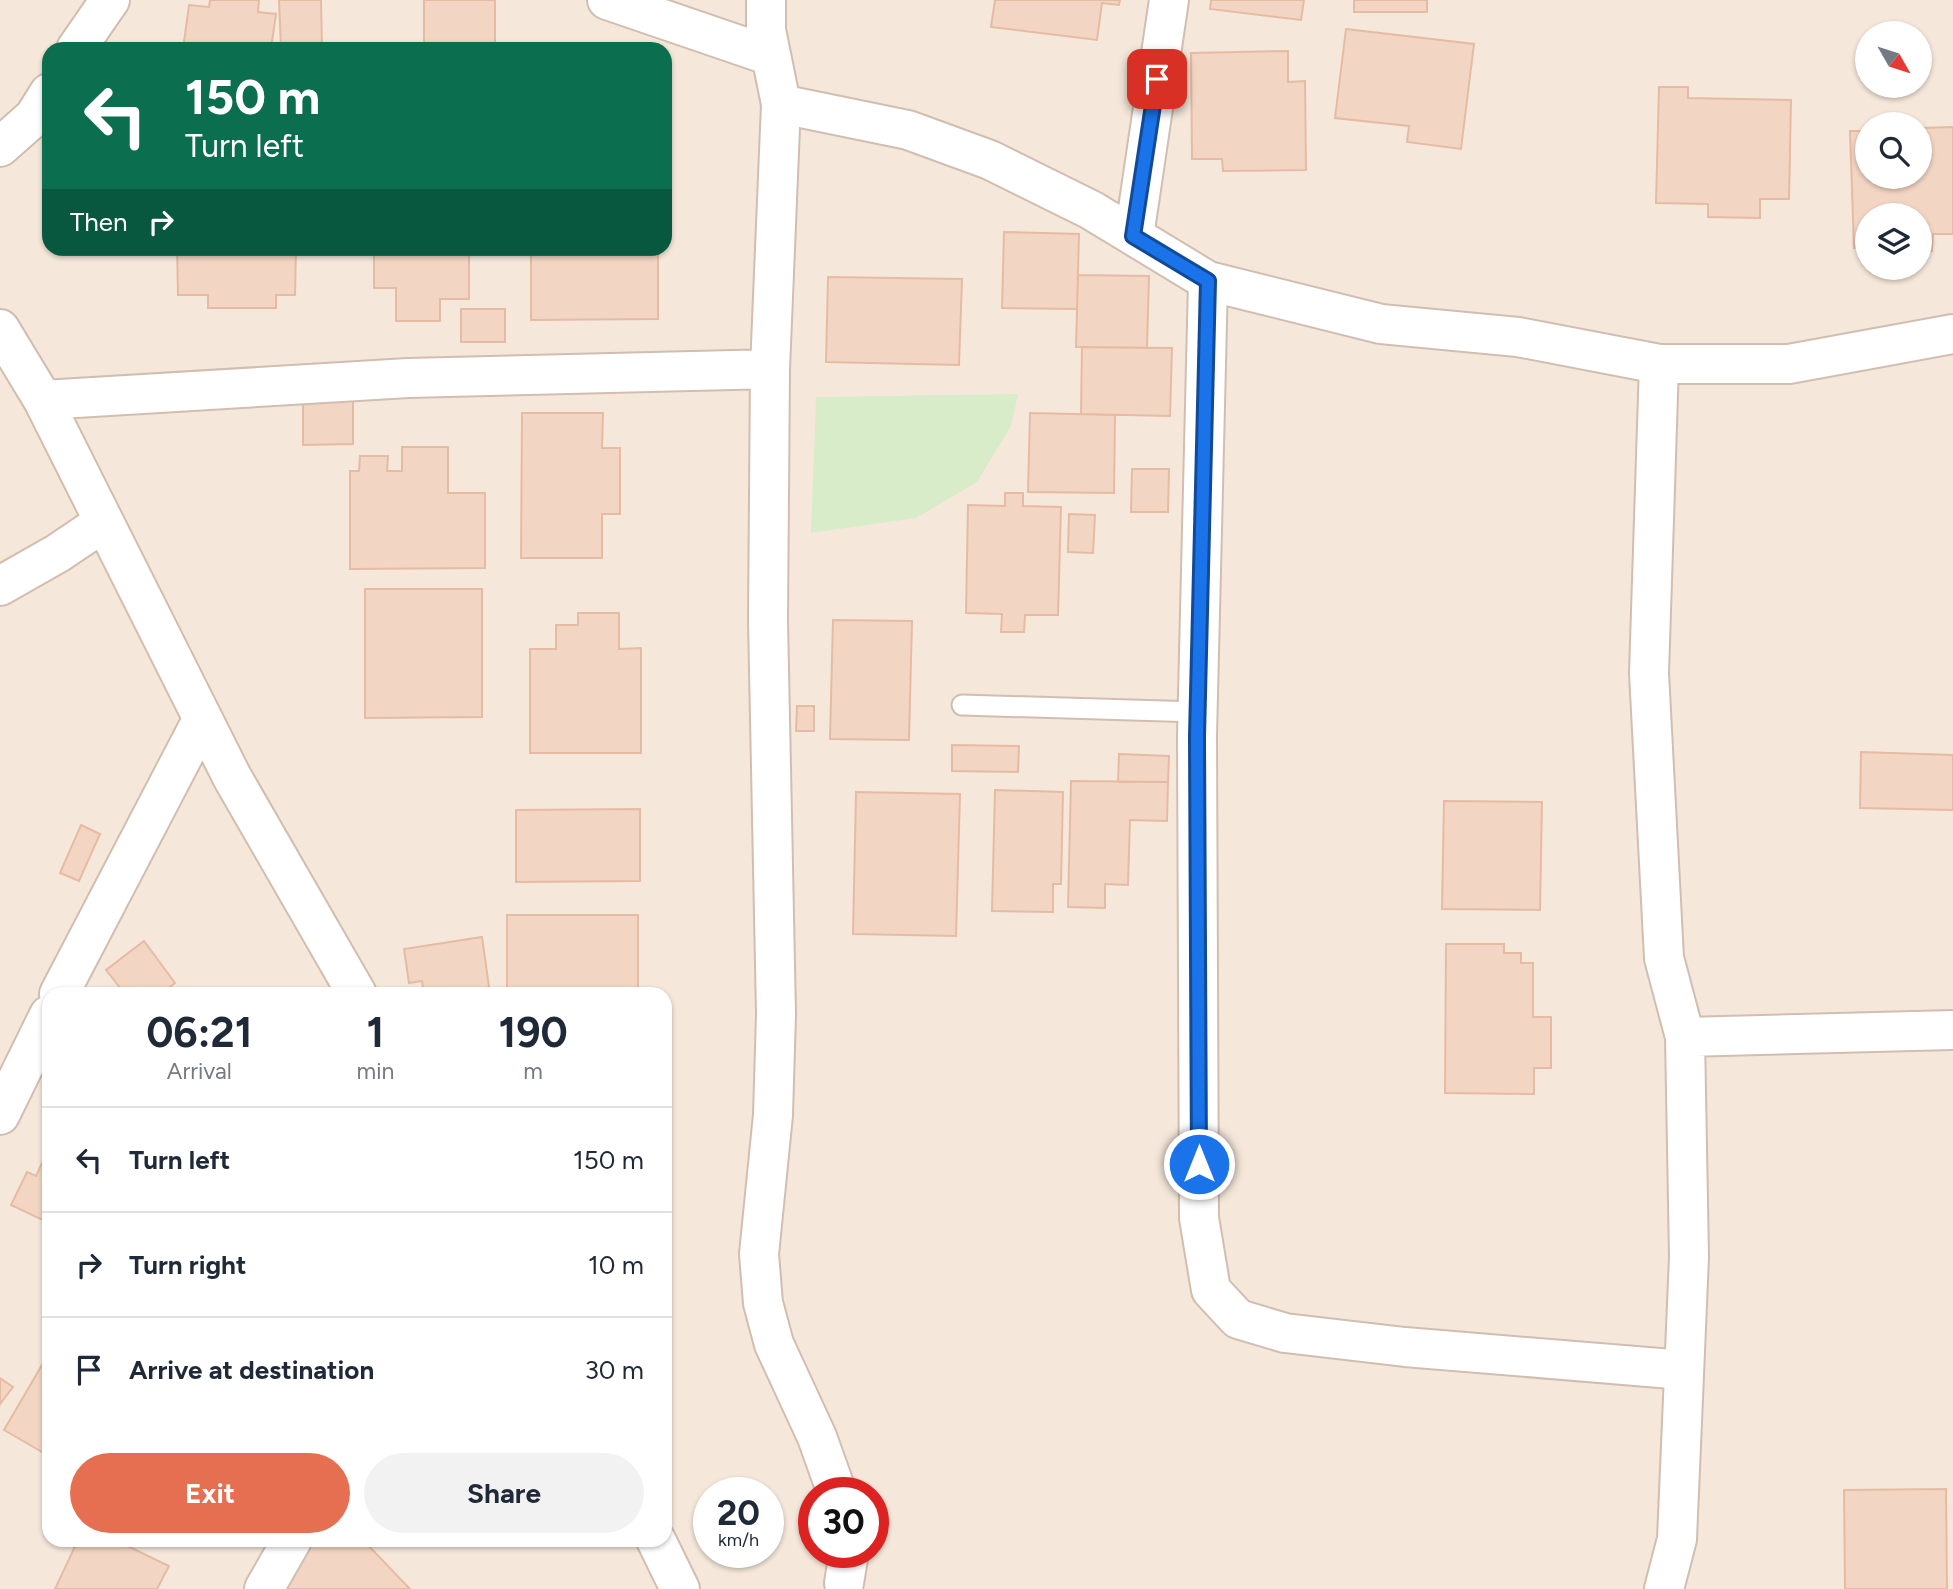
<!DOCTYPE html>
<html lang="en">
<head>
<meta charset="utf-8">
<style>
	body { margin:0; font-family:Figtree,sans-serif; background:#f2f2f3; color:#1f2937; height:100vh; display:flex; flex-direction:column; font-size:26px; white-space:nowrap }
	* { box-sizing:border-box; margin:0 }
	p { font-size:23px; color:#747a83 }
	.icon { flex:none; width:38px; height:38px; fill:none; stroke:currentColor; stroke-width:2; stroke-linecap:round; stroke-linejoin:round }
	.map { position:relative; flex:1; overflow:hidden }
	.sheet { position:absolute; left:42px; top:987px; width:630px; height:560px; display:flex; flex-direction:column; background:#fff; border-radius:21px; box-shadow:0 2px 5px #0004 }
	.sheet>* { flex:none }
	.top-card { position:absolute; left:42px; top:42px; width:630px; height:214px; border-radius:21px; box-shadow:0 2px 5px #0004; background:#0b6e4f; color:#fff; overflow:hidden }
	.needle { width:46px; rotate:129deg }
	.buttons { position:absolute; left:1855px; top:21px; display:grid; gap:14px }
	.buttons a { display:grid; place-items:center; width:77px; height:77px; border-radius:50%; background:#fff; box-shadow:0 2px 5px #0004; font-size:35px }
	.speed { position:absolute; left:693px; top:1477px; display:flex; gap:14px; font-size:35px; font-weight:700; text-align:center }
	.speed>* { display:grid; place-content:center; width:91px; height:91px; border-radius:50%; background:#fff; box-shadow:0 2px 5px #0004; line-height:1 }
	.speed small { font-size:18px; font-weight:400 }
	.speed .limit { border:10px solid #d22; background:#fff; color:#111 }
	.pin { position:absolute; display:grid; place-items:center; width:60px; height:60px; color:#fff; margin:-30px; border-radius:14px; box-shadow:0 4px 10px #0006 }
	.me { position:absolute; width:77px; margin:-38px; rotate:0deg; stroke-linejoin:round; filter:drop-shadow(0 0 5px #0008) }
	.turn { display:flex; align-items:center; gap:24px; height:147px; padding:0 28px; font-size:32px }
	.turn .icon { width:91px; height:91px; stroke-width:2.5 }
	.turn b { display:block; font-size:49px; line-height:60px }
	.then { display:flex; align-items:center; height:66px; padding:0 28px; background:#0003; gap:14px; font-size:26px }
	.eta { display:flex; justify-content:space-evenly; align-items:center; height:119px; text-align:center }
	.eta b { font-size:42px; font-weight:700; line-height:49px }
	.cta { display:flex; gap:14px; margin-top:auto; padding:14px 28px }
	.cta a { flex:1; height:80px; border-radius:42px; background:#e76f51; color:#fff; font-size:28px; font-weight:700; line-height:80px; text-align:center }
	.cta a+a { background:#f2f2f3; color:#1f2937 }
	ul { padding:0; list-style:none }
	li { display:flex; align-items:center; gap:21px; height:105px; padding:0 28px; border-top:2px solid #e0e1e3 }
	li div { flex:1 }
	li b { display:block; font-size:26px }
	li em { font-style:normal }
	.map>svg:first-child { display:block }
	.residential { fill:#f5e8da; fill-rule:evenodd }
	.green { fill:#d8ecc9 }
	.building { fill:#f3d5c3; stroke:#e6bba3; stroke-width:2 }
	.lines { fill:none; stroke-linecap:round; stroke-linejoin:round }
	.service-casing { stroke:#d1beb0; stroke-width:23 }
	.minor-casing { stroke:#d1beb0; stroke-width:42 }
	.service { stroke:#fff; stroke-width:19 }
	.minor { stroke:#fff; stroke-width:38 }
	.route-casing { stroke:#114b97; stroke-width:18 }
	.route { stroke:#1a73e8; stroke-width:12 }
</style>
</head>
<body>
<div class="map">
<svg width="1953" height="1589" viewBox="0 0 1953 1589">
	<rect width="100%" height="100%" fill="#fdf6ec"/>
	<path class="residential" d="M0 0H1953V1589H0ZM1867 33H1920V86H1867ZM49 49H665V248H49ZM1867 124H1920V177H1867ZM1867 215H1920V268H1867ZM49 994H665V1540H49ZM709 1493H768V1552H709ZM814 1493H873V1552H814Z"/>
	<path class="green" d="M1018 394 1011 426 977 482 916 518 811 533 816 397Z"/>
	<path class="building" d="M210 0H259L258 12 276 14 271 49H183L189 5 209 7Z
		M279 0H321L322 49H281Z
		M424 0H495V49H406V45H424Z
		M995 0H1120L1119 5 1102 3 1097 40 991 27Z
		M1211 0H1304L1301 20 1210 9Z
		M1354 0H1427V12H1354Z
		M1346 29 1474 44 1461 149 1407 142 1409 126 1335 118Z
		M1288 51V82L1305 81 1306 170 1223 171 1222 159H1192L1191 53Z
		M1659 87H1688V98L1791 100 1789 199H1760V218L1708 217V204L1656 203Z
		M1953 127V234H1933L1932 251H1920V215H1867V248H1854L1850 131H1867V177H1920V128Z
		M1004 232 1079 234 1077 309 1002 308Z
		M177 248H296L295 295H276V308H208V295H178Z
		M374 248H469V299H440V321H396V288H374Z
		M531 248H658V319L531 320Z
		M1078 275 1149 276 1147 348 1076 347Z
		M828 277 962 279 959 365 826 362Z
		M461 309H505V342H461Z
		M1082 347 1172 348 1170 416 1081 414Z
		M303 395H353V444L303 445Z
		M522 413H603L602 448H620V514H602V558H521Z
		M1030 413 1115 415 1114 493 1028 492Z
		M402 447H448V493H485V568L350 569V471H359L360 456H388L387 471H402Z
		M1132 469H1169L1168 512H1131Z
		M1005 493H1023V506L1061 507 1058 615H1025L1024 632H1001L1002 614 966 613 968 505 1005 506Z
		M1069 514 1095 515 1093 553 1068 552Z
		M365 589H482V717L365 718Z
		M578 613H619V649L641 648V753H530V649H556V625H578Z
		M833 620 912 621 909 740 830 739Z
		M797 706H814V731H796Z
		M952 745 1019 746 1018 772 952 771Z
		M1861 752 1953 755V810L1860 808Z
		M1119 754 1169 756 1168 782H1118Z
		M1071 781 1168 782 1167 821 1130 820 1128 885 1105 884V908L1068 907Z
		M995 790 1063 792 1061 884H1053V912L992 911Z
		M856 792 960 794 956 936 853 934Z
		M1444 801 1542 802 1540 910 1442 909Z
		M640 809V881L516 882V810Z
		M81 825 100 834 79 881 60 873Z
		M507 915H638V989H507Z
		M482 937 490 994H424L422 981 409 983 404 949Z
		M144 941 175 983 161 994H125L106 970Z
		M1446 944H1504V953H1521V963H1533V1017H1551V1068H1534V1094L1445 1093Z
		M49 1148V1223L11 1205 27 1172 36 1176Z
		M49 1353V1456L4 1430Z
		M0 1378 13 1387 0 1404Z
		M1946 1489 1947 1589H1845L1844 1490Z
		M78 1540H115L169 1566 157 1589H55Z
		M318 1540H363L410 1589H272L269 1587Z"/>
	<g class="lines">
		<g class="service-casing">
			<path id="service" d="M962 705 1198 712"/>
		</g>
		<g class="minor-casing">
			<path id="minor" d="M607 0 771 56
				M766 0V30L781 104 770 369 768 620 776 1014 773 1115 759 1254 763 1303 774 1344 817 1437 837 1493
				M76 49 110 0
				M781 104 908 130 990 160 1091 210 1208 281 1381 324 1518 337 1659 364H1789L1953 334
				M0 147 34 117 49 93
				M1134 236 1169 0
				M1208 281 1197 736 1199 1218 1211 1290 1238 1319 1285 1333 1405 1347 1684 1370
				M0 329 43 400 232 777 357 994
				M1659 364 1649 673 1664 958 1685 1037 1689 1257 1677 1539 1664 1589
				M43 400 408 378 770 369
				M0 586 58 553 104 522
				M59 994 202 720
				M1685 1037 1953 1030
				M0 1115 49 1015
				M656 1540 680 1589
				M844 1583 849 1552
				M264 1589 292 1540"/>
		</g>
		<use href="#service" class="service"/>
		<use href="#minor" class="minor"/>
	</g>
	<g class="lines">
		<g class="route-casing">
			<path id="route" d="M1157 79 1133 236 1208 281 1197 736 1199 1164"/>
		</g>
		<use href="#route" class="route"/>
	</g>
</svg>
<div class="buttons">
<a><svg class="needle" viewBox="-14 -14 28 28"><path d="M0-13l5 13h-10z" fill="#e53935"/><path d="M0 13l5-13h-10z" fill="#747a83"/></svg></a>
<a><svg class="icon" aria-label="search" viewBox="0 0 24 24"><circle cx="10" cy="10" r="6"/><path d="M15 15l6 6"/></svg></a>
<a><svg class="icon" aria-label="layers" viewBox="0 0 24 24"><path d="M12 4l9 5-9 5-9-5zM3 14l9 5 9-5"/></svg></a>
</div>
<div class="speed"><div>20<small>km/h</small></div><div class="limit">30</div></div>
<div class="pin" style="left:1157px;top:79px;background:#d93025"><svg class="icon" aria-label="arrive" viewBox="0 0 24 24"><path d="M6 21V4h12l-3 4 3 4H6"/></svg></div>
<svg class="me" style="left:1199px;top:1164px" viewBox="-20 -20 40 40"><circle r="17" fill="#1a73e8" stroke="#fff" stroke-width="3"/><path d="M0-11L8 9 0 5-8 9z" fill="#fff"/></svg>
<div class="top-card">
<div class="turn"><svg class="icon" aria-label="left" viewBox="0 0 24 24"><path d="M17 20v-9H6M10 6l-5 5 5 5"/></svg><div><b>150 m</b>Turn left</div></div>
<div class="then">Then<svg class="icon" aria-label="right" viewBox="0 0 24 24"><path d="M7 20v-9h11M14 6l5 5-5 5"/></svg></div>
</div>
<section class="sheet">
<div class="eta">
<div><b>06:21</b><p>Arrival</p></div>
<div><b>1</b><p>min</p></div>
<div><b>190</b><p>m</p></div>
</div>
<ul>
<li><svg class="icon" aria-label="left" viewBox="0 0 24 24"><path d="M17 20v-9H6M10 6l-5 5 5 5"/></svg><div><b>Turn left</b></div><em>150 m</em></li>
<li><svg class="icon" aria-label="right" viewBox="0 0 24 24"><path d="M7 20v-9h11M14 6l5 5-5 5"/></svg><div><b>Turn right</b></div><em>10 m</em></li>
<li><svg class="icon" aria-label="arrive" viewBox="0 0 24 24"><path d="M6 21V4h12l-3 4 3 4H6"/></svg><div><b>Arrive at destination</b></div><em>30 m</em></li>
</ul>
<div class="cta"><a>Exit</a><a>Share</a></div>
</section>
</div>
</body>
</html>
